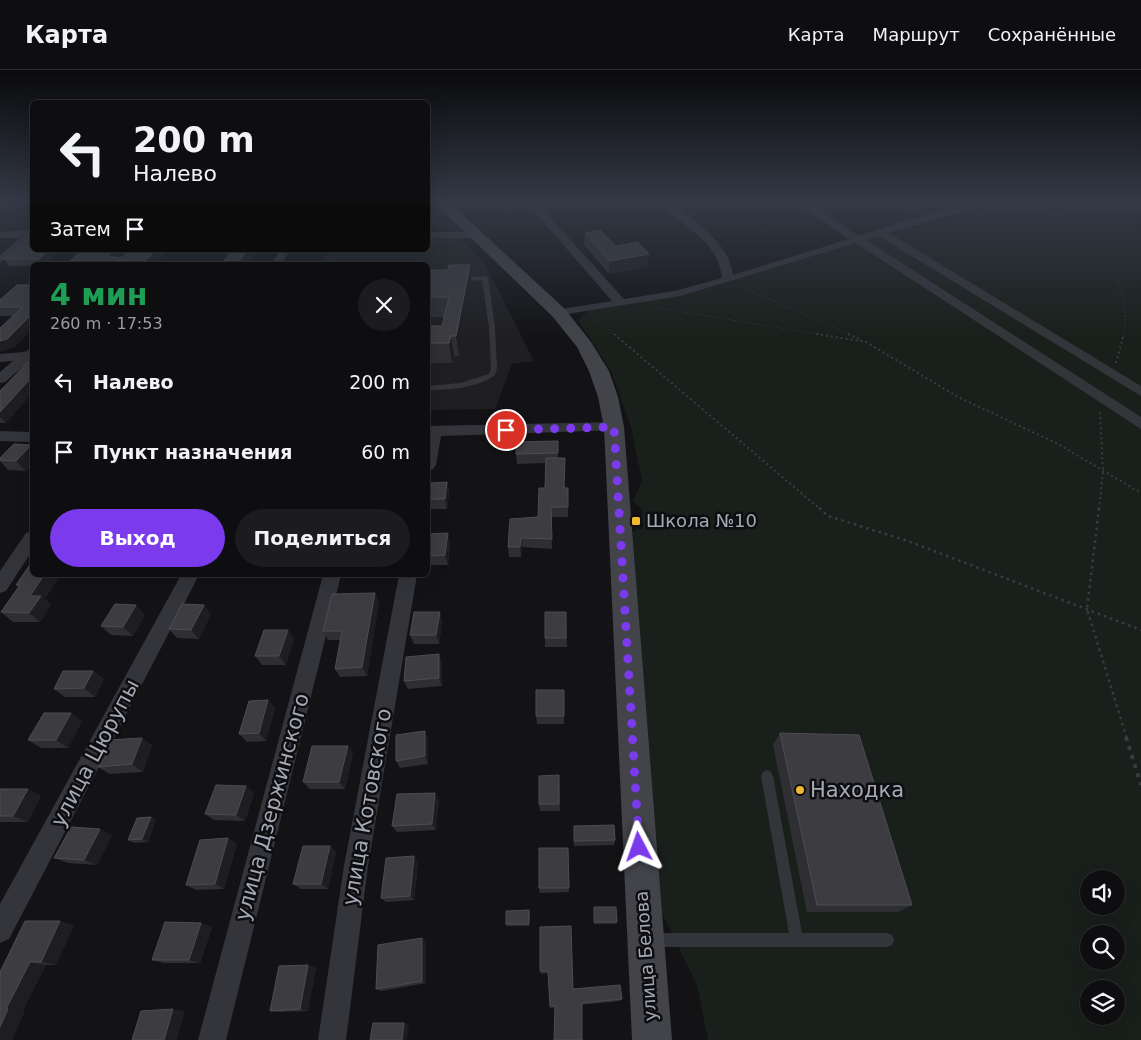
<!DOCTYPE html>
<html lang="ru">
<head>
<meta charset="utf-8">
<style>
	body { margin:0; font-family:"DejaVu Sans",sans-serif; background:#1c1c1e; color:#f1f3f6; height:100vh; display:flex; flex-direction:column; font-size:19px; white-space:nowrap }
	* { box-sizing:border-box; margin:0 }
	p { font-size:16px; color:#9b9c9f }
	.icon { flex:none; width:28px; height:28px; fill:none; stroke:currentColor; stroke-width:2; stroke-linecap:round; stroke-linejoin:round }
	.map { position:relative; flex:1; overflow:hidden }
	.side { position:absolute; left:30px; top:192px; width:400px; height:315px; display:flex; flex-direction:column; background:#0e0e10; border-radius:8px; box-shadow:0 5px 20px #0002,0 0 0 1px #2e2e30 }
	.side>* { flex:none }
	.banner { position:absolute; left:30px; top:30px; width:400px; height:152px; border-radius:8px; box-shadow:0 5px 20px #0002,0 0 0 1px #2e2e30; background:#0e0e10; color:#f1f3f6; overflow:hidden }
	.fabs { position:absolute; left:1080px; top:800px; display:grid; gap:10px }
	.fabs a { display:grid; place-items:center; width:45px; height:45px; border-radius:50%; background:#0e0e10; box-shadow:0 5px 20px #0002,0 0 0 1px #2e2e30; font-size:25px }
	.pin { position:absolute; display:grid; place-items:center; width:42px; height:42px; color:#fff; margin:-21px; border:2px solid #fff; border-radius:50%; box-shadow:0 1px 5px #0007 }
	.me { position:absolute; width:55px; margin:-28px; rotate:356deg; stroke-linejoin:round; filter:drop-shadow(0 0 4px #0008) }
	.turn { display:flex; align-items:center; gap:18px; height:105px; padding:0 20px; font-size:22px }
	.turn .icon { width:65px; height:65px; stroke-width:2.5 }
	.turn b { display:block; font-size:35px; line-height:42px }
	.then { display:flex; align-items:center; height:48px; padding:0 20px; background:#0003; gap:10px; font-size:19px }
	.round { display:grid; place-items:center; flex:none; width:52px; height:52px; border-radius:26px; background:#1c1c1e }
	.head { display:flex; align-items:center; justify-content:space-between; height:85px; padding:0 20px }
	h1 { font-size:30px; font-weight:700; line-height:38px; color:#1e9e55 }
	.primary-button { display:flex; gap:10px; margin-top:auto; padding:10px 20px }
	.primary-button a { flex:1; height:58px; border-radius:30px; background:#7c3aed; color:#fff; font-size:20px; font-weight:700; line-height:58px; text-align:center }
	.primary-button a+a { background:#1c1c1e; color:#f1f3f6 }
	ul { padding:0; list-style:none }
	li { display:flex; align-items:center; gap:15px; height:70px; padding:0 20px }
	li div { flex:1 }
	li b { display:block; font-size:19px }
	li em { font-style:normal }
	header { display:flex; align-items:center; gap:30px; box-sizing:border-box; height:70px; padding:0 25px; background:#0e0e10; border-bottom:1px solid #2e2e30 }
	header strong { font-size:24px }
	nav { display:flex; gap:28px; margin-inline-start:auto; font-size:18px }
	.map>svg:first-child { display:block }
	.built { fill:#1f1f22 }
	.green { fill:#191f1a; fill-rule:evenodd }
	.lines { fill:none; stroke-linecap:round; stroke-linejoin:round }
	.path-far3 { stroke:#3a3c41; stroke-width:1; stroke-dasharray:1 2.5; stroke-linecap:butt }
	.path-far2 { stroke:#3a3c41; stroke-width:2; stroke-dasharray:2 3; stroke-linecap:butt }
	.path-far1 { stroke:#3a3c41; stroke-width:2.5; stroke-dasharray:2.5 4; stroke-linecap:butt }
	.path { stroke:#3a3c41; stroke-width:4; stroke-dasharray:4 5.5; stroke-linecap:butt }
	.lane { fill:#34353a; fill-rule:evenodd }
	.street { fill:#34353a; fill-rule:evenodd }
	.secondary { fill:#42444a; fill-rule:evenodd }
	.wall { fill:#2f2f33 }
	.shaded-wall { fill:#1e1e21 }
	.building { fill:#3c3c41; stroke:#4c4d53 }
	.route { stroke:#7c3aed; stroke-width:9; stroke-dasharray:0 16.2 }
	.poi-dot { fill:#f1b92f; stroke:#0e0e10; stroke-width:2 }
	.labels { text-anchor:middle; stroke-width:5; stroke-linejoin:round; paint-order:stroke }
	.poi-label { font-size:18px; fill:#a5a9b5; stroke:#0e0e10; text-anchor:start }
	.street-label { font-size:18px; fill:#a5a9b5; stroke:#0e0e10 }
	.near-street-label { font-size:21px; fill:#a5a9b5; stroke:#0e0e10 }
	.near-poi-label { font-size:21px; fill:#a5a9b5; stroke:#0e0e10; text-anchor:start }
</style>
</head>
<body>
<header>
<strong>Карта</strong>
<nav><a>Карта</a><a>Маршрут</a><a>Сохранённые</a></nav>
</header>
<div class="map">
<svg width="1141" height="970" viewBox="0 0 1141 970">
	<rect width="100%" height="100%" fill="#131315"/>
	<path class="built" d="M458 167 484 192 534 291 512 294 495 339 428 340V195H321L330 180H428V168Z"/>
	<path class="green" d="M1009 132H1141V970H708L697 915 658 835 632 462 643 458 642 439 633 431 642 411 631 357 611 301 578 250 591 239 682 219ZM1089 809H1116V836H1089ZM1089 864H1116V891H1089ZM1089 919H1116V946H1089Z
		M428 172H451L465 179 467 186C459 202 442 200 428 200V195H337L335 192 344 180H428Z"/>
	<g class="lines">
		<path class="path-far3" d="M1067 132C1077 140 1079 150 1086 161 1108 199 1131 216 1124 265
			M954 154C1003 154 1049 151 1095 132
			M739 216 851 265
			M659 238 823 265
			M595 248 615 265"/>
		<path class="path-far2" d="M614 264 820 439
			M816 264 866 272 958 327 1058 374 1141 423
			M848 264 862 270
			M1116 293 1124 264
			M1099 439 1103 401 1100 342"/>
		<path class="path-far1" d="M819 438 828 446 908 471 1141 560
			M1099 438 1087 539 1127 669"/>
		<path class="path" d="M1126 667 1141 715"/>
		<path class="lane" d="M485 206 488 208 495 257 497 298 495 305C478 318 449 320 428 320V316L460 313 489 304 491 298 489 257 482 210 460 212 457 210 460 208Z
			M767 700 771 702 773 706 802 863H887L892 865 894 870 892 875 887 877H653L648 875 646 870 648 865 653 863H789L761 706 763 702Z"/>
		<path class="street" d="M526 132H536L624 229 679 220 722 208C717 167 684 161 661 132H672C696 153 728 171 733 205L849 169 795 132H806L859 166C900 153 955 132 998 132L889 163 1141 316V326L879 166 866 170 1141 347V359L856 173 680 226 555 246 553 243 555 240 612 231Z
			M32 160V168L0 193V185L20 168H0V162Z
			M428 162H475L480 165 475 168H428Z
			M280 180H290L281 195H271Z
			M32 278V289L5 312 0 313V302L13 291 0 292V284L24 282Z
			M614 352 621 357 619 360 441 366 436 395 433 399 428 400V356Z
			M0 361 32 362V372L0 371Z
			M32 461V481L6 521 0 523V501L26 463Z
			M181 505H199L9 869 0 873V834Z
			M323 505H341L226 970H198Z
			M399 505H417L368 796 346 970H318L344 796Z"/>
		<path class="secondary" d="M434 132H449L565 239 591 272 609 301 618 327 624 357 672 970H632L604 357 598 327 589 301 577 277 553 247Z"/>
	</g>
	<path class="wall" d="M765 132H795L794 134 774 138Z
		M896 132H932L930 136 911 140Z
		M585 163 616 176 649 184 647 197 609 204 584 175Z
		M32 165 44 195H32V196H9L4 189Z
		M301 180H327L326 182H302Z
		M428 200 472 214 459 286H454L452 293H428V256H442L444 247H428Z
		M31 215 14 278V246H0V230Z
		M6 315V353H0V321Z
		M558 371V388L565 418H568V447H551L552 479 522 477 521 487H509L508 477 538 447 545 418 546 393 517 394 516 384Z
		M31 375 32 377V393L26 401 8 400 0 391V388Z
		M447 412 449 422 447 439H431L429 429Z
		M428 464 450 473 448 495H428Z
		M32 505H60L45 529 51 535 40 552H13L1 542 19 517 16 515Z
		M375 523 379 532 367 606 340 607 335 599 341 570H328L323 561Z
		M204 535 211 544 199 569 177 568 169 559Z
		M566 542 567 577H545V568Z
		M145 545 133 566 111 565 101 556Z
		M442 551 439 574H414L410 565Z
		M288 560 294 569 286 595H262L255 586Z
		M442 593V616L408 619 404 611Z
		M93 601 104 609 95 627H65L54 619Z
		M564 620V654H537L536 646Z
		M275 638 266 671 247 672 239 664Z
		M82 651 68 678H41L28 670Z
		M780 663 912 835 898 842H807L773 675Z
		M428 669V694L400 698 396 691Z
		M152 675 143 702 110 704 98 697Z
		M353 683 345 719H310L303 712Z
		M559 705 560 741H540L539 734Z
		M0 719H28L41 726 28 752H0Z
		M254 723 245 751 214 750 205 744Z
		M439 729 436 760 397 762 392 756Z
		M151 747 156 750 148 772 134 773 128 770Z
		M574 756 615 770 614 775 574 776Z
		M112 765 97 795 68 793 54 788Z
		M228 768 237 774 224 819 196 820 186 815Z
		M330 776 336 782 328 819H301L293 814Z
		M568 778 569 822 540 823 539 818Z
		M418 792 414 830 386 832 381 828Z
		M594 837 617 852 616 854H594Z
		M530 843 529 856H506V854Z
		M74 855 56 895H46L23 940H25L12 970 0 902Z
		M212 857 200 893H164L152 890Z
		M540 857 573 919 622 929 620 931 550 938 548 903 541 904 540 901Z
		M422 868 426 872V913L382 921 376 919Z
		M308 895 316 898 308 941 279 942 270 941Z"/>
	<path class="shaded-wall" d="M783 132H795L794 134 774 138 775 133Z
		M924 132H932L930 136 911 140 913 135Z
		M49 180H61L44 195H43L39 189Z
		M114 180H126L113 195 108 186Z
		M156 180H168L154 195H141Z
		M247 180H257L247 195H237Z
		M649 184 647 197 609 204V191Z
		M470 195 472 214 459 286 456 266Z
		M32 244V260L14 278 0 282V271Z
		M451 266 454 286 452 293 449 273Z
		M32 307V324L6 353 0 347V342Z
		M31 375 32 377V393L26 401 16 391Z
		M447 412 449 422 447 439 445 429Z
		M448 463 450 473 448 495 445 485Z
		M521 468 522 477 521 487 520 477Z
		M44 505H60L45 529 51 535 40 552 29 543 30 526Z
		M375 523 379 532 367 606 362 597Z
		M136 535 145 545 133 566 123 557Z
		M204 535 211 544 199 569 191 560Z
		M440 542 442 551 439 574 436 565Z
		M288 560 294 569 286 595 279 586Z
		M439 584 442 593V616L439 608Z
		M93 601 104 609 95 627 84 618Z
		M268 630 275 638 266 671 259 663Z
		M71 643 82 651 68 678 56 670Z
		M425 661 428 669V694L425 686Z
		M142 668 152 675 143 702 132 694Z
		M348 676 353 683 345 719 339 712Z
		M246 716 254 723 245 751 236 745Z
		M28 719 41 726 28 752 13 746Z
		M435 723 439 729 436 760 432 754Z
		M151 747 156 750 148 772 142 769Z
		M100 759 112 765 97 795 84 790Z
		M228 768 237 774 224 819 215 814Z
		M330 776 336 782 328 819 321 814Z
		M414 786 418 792 414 830 410 826Z
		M60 851 74 855 56 895 41 892Z
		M201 853 212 857 200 893 189 890Z
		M422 868 426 872V913L422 911Z
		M30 892 46 895 23 940H25L12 970H0V957L6 939Z
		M308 895 316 898 308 941 300 939Z
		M173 939 185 941 177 970H164Z
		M404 953 409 954 407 970H402Z"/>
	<path class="building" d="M908 132H926L913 135Z
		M600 160 616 176 638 172 649 184 609 191 585 163Z
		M32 165V180H49L39 189H4Z
		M82 180H114L108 186 121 188 128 180H156L141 195H65Z
		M232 180H247L237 195H221Z
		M449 195H470L456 266H451L449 273H428V256H442L449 227H428V200H448Z
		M32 214V244L7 269 0 271V258L23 237H0V230L17 215H31Z
		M32 288V307L0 342V321Z
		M558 371V383L516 384 517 372Z
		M14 374 31 375 16 391 0 390V388Z
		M546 388H565L564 418H568V437H551L552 469 521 468 520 477H508L510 449 538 447 539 418H545Z
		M447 412 445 429H429L431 413Z
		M448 463 445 485 428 486V464Z
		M31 493H32V505H44L30 526H41L29 543 1 542 20 515H16Z
		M375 523 362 597 335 599 342 561H323L332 524Z
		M115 534 136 535 123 557 101 556Z
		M182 534 204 535 191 560 169 559Z
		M414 542H440L436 565H410Z
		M545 542H566V568H545Z
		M264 560H288L279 586H255Z
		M439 584V608L404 611 406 587Z
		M63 601H93L84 618 54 619Z
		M536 620H564V646H536Z
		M268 630 259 663 239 664 249 631Z
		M44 643H71L56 670H28Z
		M425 661V686L396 691V665Z
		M780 663 859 665 912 835H817Z
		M142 668 132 694 98 697 109 670Z
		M312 676H348L339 712H303Z
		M559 705V734H539V706Z
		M216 715 246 716 236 745 205 744Z
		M0 719H28L13 746H0Z
		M435 723 432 754 392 756 397 724Z
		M151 747 142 769 128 770 137 748Z
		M614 755 615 770 574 771V756Z
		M71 757 100 759 84 790 54 788Z
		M228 768 215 814 186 815 200 770Z
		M303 776H330L321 814H293Z
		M539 778H568L569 818H539Z
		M414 786 410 826 381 828 386 788Z
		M594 837H616L617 852H594Z
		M529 840V854H506V841Z
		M25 851H60L41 892H30L6 939H8L0 957V902Z
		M165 852 201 853 189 890H152Z
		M571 856 573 919 620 915 622 929 582 933V970H554L555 936H550L548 901H540V857Z
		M422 868V911L376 919 378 875Z
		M308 895 300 939 270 941 279 896Z
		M173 939 164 970H132L141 941Z
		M373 953H404L402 970H370Z"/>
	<linearGradient id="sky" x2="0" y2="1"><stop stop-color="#0a0a0c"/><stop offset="0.49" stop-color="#333946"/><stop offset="1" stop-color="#333946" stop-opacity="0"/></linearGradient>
	<rect width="1141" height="268" fill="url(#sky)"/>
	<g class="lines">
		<path class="route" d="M506 360 614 357 639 777"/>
	</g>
	<g class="poi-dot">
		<rect x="631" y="446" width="10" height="10" rx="2.5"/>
		<circle cx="800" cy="720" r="5"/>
	</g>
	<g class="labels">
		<g class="poi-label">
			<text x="646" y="457">Школа №10</text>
		</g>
		<g class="street-label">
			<text transform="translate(646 886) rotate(-94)" y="6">улица Белова</text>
		</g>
		<g class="near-street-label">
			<text transform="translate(95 683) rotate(-62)" y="7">улица Цюрупы</text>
			<text transform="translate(272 737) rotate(-75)" y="7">улица Дзержинского</text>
			<text transform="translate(367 737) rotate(-80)" y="7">улица Котовского</text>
		</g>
		<g class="near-poi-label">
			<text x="810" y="727">Находка</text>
		</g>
	</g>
</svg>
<div class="fabs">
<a><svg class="icon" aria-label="sound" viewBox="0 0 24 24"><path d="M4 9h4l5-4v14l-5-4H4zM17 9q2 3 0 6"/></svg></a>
<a><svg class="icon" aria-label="search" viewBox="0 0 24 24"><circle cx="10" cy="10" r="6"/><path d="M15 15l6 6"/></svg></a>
<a><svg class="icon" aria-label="layers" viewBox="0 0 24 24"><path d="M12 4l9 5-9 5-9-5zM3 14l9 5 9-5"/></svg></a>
</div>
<div class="pin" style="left:506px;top:360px;background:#d93025"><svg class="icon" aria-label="arrive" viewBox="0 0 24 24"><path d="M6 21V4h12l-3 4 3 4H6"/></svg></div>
<svg class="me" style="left:639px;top:777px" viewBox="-20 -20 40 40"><path d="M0-17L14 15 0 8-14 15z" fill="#7c3aed" stroke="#fff" stroke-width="4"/></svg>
<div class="banner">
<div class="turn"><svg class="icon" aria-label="left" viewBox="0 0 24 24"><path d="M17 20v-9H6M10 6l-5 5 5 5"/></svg><div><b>200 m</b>Налево</div></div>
<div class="then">Затем<svg class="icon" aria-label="arrive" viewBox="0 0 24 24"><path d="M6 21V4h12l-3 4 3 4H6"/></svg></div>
</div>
<section class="side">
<div class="head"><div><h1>4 мин</h1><p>260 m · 17:53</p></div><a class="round"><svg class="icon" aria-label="close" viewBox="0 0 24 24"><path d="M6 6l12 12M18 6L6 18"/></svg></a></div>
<ul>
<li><svg class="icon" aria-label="left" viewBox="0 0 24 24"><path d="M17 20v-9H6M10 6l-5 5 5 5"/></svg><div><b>Налево</b></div><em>200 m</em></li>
<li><svg class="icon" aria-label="arrive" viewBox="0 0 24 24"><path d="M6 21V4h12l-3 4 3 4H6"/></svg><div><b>Пункт назначения</b></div><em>60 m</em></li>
</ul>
<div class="primary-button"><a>Выход</a><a>Поделиться</a></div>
</section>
</div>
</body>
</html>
